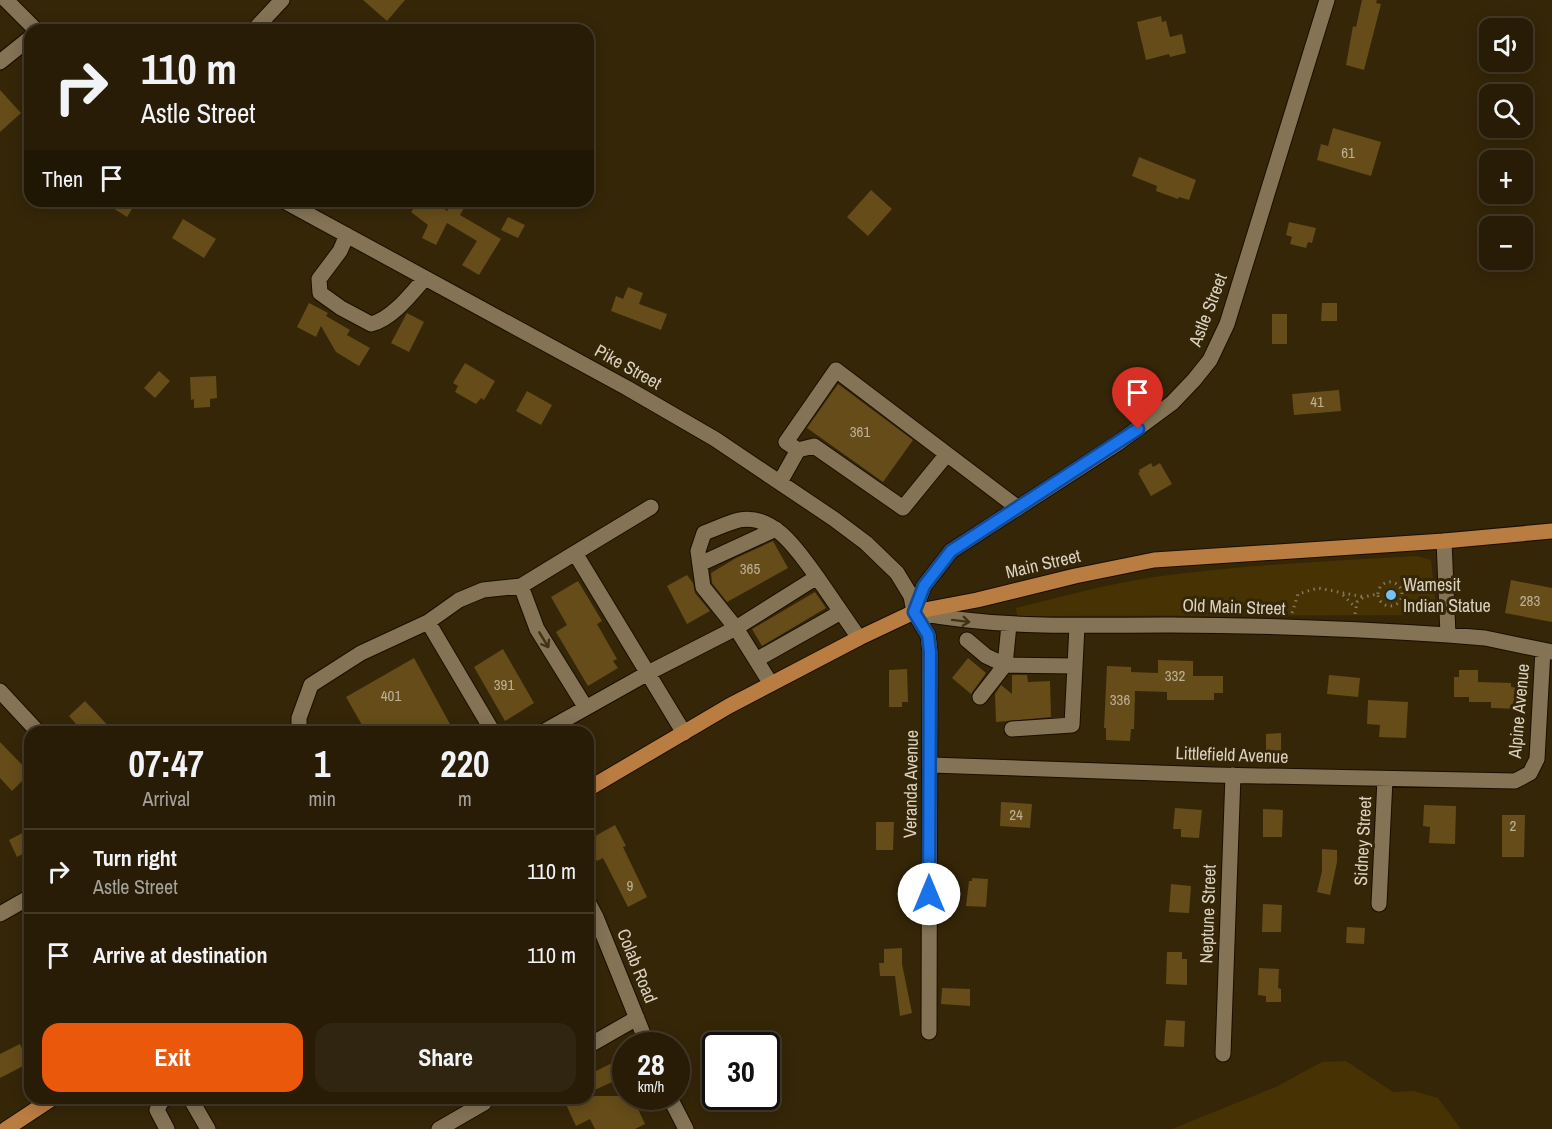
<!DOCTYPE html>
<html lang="en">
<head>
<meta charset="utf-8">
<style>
	body { margin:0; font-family:"Archivo Narrow",sans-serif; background:#302510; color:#f1f3f6; height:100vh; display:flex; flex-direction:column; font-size:22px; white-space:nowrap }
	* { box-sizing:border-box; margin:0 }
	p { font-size:20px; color:#a5a19b }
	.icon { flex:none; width:33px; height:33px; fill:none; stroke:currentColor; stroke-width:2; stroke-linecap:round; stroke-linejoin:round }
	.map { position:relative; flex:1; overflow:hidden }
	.details { position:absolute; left:24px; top:726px; width:570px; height:378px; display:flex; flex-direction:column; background:#281c06; border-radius:18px; box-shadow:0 3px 15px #0003,0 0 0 2px #443a28 }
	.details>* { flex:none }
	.guide { position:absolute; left:24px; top:24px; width:570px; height:183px; border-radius:18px; box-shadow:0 3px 15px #0003,0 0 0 2px #443a28; background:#281c06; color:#f1f3f6; overflow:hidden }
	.controls { position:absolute; left:1479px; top:18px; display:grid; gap:12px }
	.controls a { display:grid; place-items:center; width:54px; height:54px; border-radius:12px; background:#281c06; box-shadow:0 3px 15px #0003,0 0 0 2px #443a28; font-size:30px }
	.speed { position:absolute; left:612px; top:1032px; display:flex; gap:12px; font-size:30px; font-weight:700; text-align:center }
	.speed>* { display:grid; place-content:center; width:78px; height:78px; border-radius:50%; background:#281c06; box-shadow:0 3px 15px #0003,0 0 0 2px #443a28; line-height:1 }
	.speed small { font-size:15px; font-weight:400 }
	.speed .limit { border:3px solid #111; border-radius:9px; background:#fff; color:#111 }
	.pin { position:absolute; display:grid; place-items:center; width:51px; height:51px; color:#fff; margin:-62px -26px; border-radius:50% 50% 50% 0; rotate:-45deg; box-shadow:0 0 6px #0007 }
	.pin .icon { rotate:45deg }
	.me { position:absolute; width:66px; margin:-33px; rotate:0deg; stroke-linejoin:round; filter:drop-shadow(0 0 4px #0008) }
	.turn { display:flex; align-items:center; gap:21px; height:126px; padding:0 18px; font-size:27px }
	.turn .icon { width:78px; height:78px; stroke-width:2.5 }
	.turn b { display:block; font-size:42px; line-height:51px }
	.then { display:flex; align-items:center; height:57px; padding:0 18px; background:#0003; gap:12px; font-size:22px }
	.eta { display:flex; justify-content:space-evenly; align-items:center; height:102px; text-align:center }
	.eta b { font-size:36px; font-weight:700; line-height:42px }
	.primary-button { display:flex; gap:12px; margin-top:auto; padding:12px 18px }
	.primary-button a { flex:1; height:69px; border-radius:18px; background:#ea580c; color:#fff; font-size:24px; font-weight:700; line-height:69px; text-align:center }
	.primary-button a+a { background:#302510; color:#f1f3f6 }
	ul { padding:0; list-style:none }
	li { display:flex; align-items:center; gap:18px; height:84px; padding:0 18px; border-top:2px solid #443a28 }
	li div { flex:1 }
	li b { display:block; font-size:22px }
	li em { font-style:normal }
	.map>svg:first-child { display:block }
	.green { fill:#473204 }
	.building { fill:#654c19 }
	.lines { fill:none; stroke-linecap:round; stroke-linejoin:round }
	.minor-casing { stroke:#1a0f00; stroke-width:17 }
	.major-casing { stroke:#1a0f00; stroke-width:17 }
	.path { stroke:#847860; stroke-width:3; stroke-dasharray:1.5 4.5; stroke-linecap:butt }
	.minor { stroke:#847355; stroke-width:15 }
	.major { stroke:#b97c41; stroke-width:15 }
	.oneway { stroke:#413214 }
	.route-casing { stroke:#114b97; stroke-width:15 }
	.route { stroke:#1a73e8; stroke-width:10 }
	.poi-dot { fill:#73c1f6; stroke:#352608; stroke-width:2 }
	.labels { text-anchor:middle; stroke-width:6; stroke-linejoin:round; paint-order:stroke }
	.number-label { font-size:15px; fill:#bdb097 }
	.street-label { font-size:18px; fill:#dad1c1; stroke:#352608 }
	.poi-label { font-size:18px; fill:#dad1c1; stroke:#352608; text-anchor:start }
</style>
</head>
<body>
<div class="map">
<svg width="1552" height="1129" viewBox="0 0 1552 1129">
	<rect width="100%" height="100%" fill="#352608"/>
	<path class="green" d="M1417 556 1431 560 1437 615 1017 616 1016 608C1061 597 1107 584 1154 577 1241 565 1329 561 1417 556Z
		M1346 1061 1393 1092 1413 1091 1438 1098 1461 1129H1172L1276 1087 1322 1062Z"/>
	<path class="building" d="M363 0H405L387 21Z
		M1362 0H1377L1376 3 1381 4 1364 70 1346 65 1353 26 1356 27Z
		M1161 16 1162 22 1166 21 1170 37 1182 34 1186 53 1170 57 1169 54 1146 60 1137 22Z
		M0 90 21 113 0 132Z
		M1333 128 1381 142 1371 176 1317 160 1321 144 1328 146Z
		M1139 157 1196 180 1189 200 1179 197 1178 199 1156 191 1157 186 1132 176Z
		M871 190 892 209 868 236 847 217Z
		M102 201H137L127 217Z
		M419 201H434L447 211 452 201 464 208 460 215 501 239 479 275 462 265 477 241 447 223 436 245 422 238 428 225 411 212Z
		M508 217 525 225 518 238 501 230Z
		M183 219 216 239 204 258 172 238Z
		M1289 222 1316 228 1312 243 1308 242 1306 248 1290 244 1292 237 1286 235Z
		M628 287 643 293 639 304 667 314 661 330 611 311 616 296 623 299Z
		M309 303 328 313 326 316 350 330 347 335 370 348 359 366 336 352 321 326 316 337 297 327Z
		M1322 303H1337V321H1321Z
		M407 313 424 322 409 352 391 343Z
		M1272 314H1287V344H1272Z
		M465 363 495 381 484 400 481 398 476 404 455 392 458 386 453 383Z
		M159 371 170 381 155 398 144 388Z
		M216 376 217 398 210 399V407L194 408V399L191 400 190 377Z
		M838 384 913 440 883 482 807 428Z
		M1339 390 1341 411 1294 415 1292 394Z
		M527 391 552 405 541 425 516 411Z
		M1151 463 1153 467 1160 463 1172 484 1151 496 1138 473 1140 472 1139 470Z
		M773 541 788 568 727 602 712 583 711 573 736 558Z
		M687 575 693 583 695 593 710 611 687 624 667 586Z
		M1511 580 1552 588V622L1505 613Z
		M578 581 602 621 597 624 617 659 613 661 618 668 588 686 556 632 567 625 551 597Z
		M815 592 826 608 762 646 752 629Z
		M503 649 534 703 505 721 474 667Z
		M414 658 451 726 440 732H366L346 697Z
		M968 658 986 673 971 694 952 678Z
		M1158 660 1193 661V676H1223V693H1214V700H1167V692L1135 691 1134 729H1131L1130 741 1106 740V728H1104L1107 666 1131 667V672L1158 673Z
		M907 669 908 702H902V707H889V670Z
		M1459 670H1478V682L1511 683V687L1520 688V709L1491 708V702H1469V697H1454V677H1459Z
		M1012 675H1027L1028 682 1050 681 1051 717 996 722 995 694 1001 685 1012 694Z
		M1329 675 1360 678 1358 697 1327 694Z
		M1368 700 1408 702 1406 738 1379 737 1380 725 1367 724Z
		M85 701 114 732H83L69 716Z
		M1281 733V759H1266V734Z
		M0 742 30 773 12 791 0 778Z
		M1001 802 1032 804 1030 828 1000 826Z
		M1424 805 1456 806 1455 844 1429 843 1430 827 1423 826Z
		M1175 808 1202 810 1199 838 1181 837V829H1173Z
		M1263 809 1283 810 1282 837H1263Z
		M1502 815H1525L1524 857H1502Z
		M876 822H894L893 850H876Z
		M615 825 626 846 623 847 647 897 628 907 603 858 597 861 588 844V840Z
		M30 829V850L17 857 9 840Z
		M1322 849 1337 850V862L1330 895 1317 892 1322 871Z
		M972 878 988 879 986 907 966 906 969 881H972Z
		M1171 884 1191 886 1189 913 1169 912Z
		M1263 904 1282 905 1281 932H1262Z
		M1347 927 1365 928 1364 944 1346 943Z
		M902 948V964L912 1013 900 1016 895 976H880L879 963H884V949Z
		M1167 952H1182V959H1187V985L1166 984Z
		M1259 968 1279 969 1278 988 1281 989V1002H1266V996L1258 995Z
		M942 988 970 989V1006L941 1004Z
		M1166 1020 1185 1021 1184 1047 1164 1046Z
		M20 1044 29 1063 0 1078V1054Z
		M616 1061 623 1077 588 1093V1075Z
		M588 1096H632L645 1124 635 1129H595L590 1119 576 1126 563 1098Z"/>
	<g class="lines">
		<g class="minor-casing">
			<path id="minor" d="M6 0 36 30
				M254 30 282 0
				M0 62 30 38
				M284 201 627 388 715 439 834 519 866 543 897 573 911 596 914 612 928 635 930 652 929 1032
				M347 235 340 251 319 279 320 293 341 308 371 324C392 319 411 294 425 278
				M798 450 814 446 903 508 947 454
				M780 482 798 450 786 442 836 370 1018 508
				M651 507 575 553 684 733
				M1444 541 1448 635
				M700 564 776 529
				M521 586 537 629 586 708
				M914 612 924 586 951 551 1118 443 1172 403 1194 380 1210 360 1227 324 1327 0
				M914 612C998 629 1083 625 1169 625 1262 625 1355 629 1448 635L1485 638 1552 652
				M428 622 493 732
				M967 640 986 656 1005 665 1075 666
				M756 660 841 612
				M771 684 736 628 817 577 859 638
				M0 691 38 732
				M980 697 1005 665 1009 625
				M1012 729 1072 725 1077 626
				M303 732 299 727V718L311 685 361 653 428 622 459 600 483 590 521 586 575 553
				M543 732 648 673 736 628 703 587 698 551 704 533C715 529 727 523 739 520 775 513 799 553 817 577
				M931 765 1214 775 1515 781 1530 773 1537 759 1543 650
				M588 902 596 917 648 1046
				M1379 904 1385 779
				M0 914 30 897
				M588 1046 637 1018
				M1223 1054 1233 775
				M669 1096 686 1129
				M166 1098 161 1102 157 1110 167 1129
				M190 1098 208 1129
				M439 1129 484 1103 482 1098"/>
		</g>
		<g class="major-casing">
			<path id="major" d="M588 789 729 706 859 638 914 612 977 600 1075 576 1154 560 1444 541 1552 531
				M6 1129 53 1098"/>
		</g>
		<path class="path" d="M1378 594a12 12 0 1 1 24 0a12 12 0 1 1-24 0Z
			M1343 595 1355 607
			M1292 613 1298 594 1318 588 1364 597
			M1355 614 1357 602 1364 597 1377 594"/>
		<use href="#minor" class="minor"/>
		<use href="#major" class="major"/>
	</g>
	<defs><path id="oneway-shaft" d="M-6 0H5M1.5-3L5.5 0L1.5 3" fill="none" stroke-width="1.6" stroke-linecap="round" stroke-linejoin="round" transform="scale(1.5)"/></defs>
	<g class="oneway">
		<use href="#oneway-shaft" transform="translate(961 621) rotate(7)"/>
		<use href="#oneway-shaft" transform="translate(544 640) rotate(59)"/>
	</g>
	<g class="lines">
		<g class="route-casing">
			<path id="route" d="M929 894 930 652 928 635 914 612 924 586 951 551 1138 429"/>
		</g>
		<use href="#route" class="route"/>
	</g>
	<circle class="poi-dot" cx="1391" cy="595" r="6"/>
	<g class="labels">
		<g class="number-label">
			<text x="1348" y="158">61</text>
			<text x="1317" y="407">41</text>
			<text x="860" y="437">361</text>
			<text x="750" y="574">365</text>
			<text x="1530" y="606">283</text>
			<text x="1175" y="681">332</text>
			<text x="504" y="690">391</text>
			<text x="391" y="701">401</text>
			<text x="1120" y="705">336</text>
			<text x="1016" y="820">24</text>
			<text x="1513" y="831">2</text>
			<text x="630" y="891">9</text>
		</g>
		<g class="street-label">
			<text transform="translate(1208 310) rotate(-69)" y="6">Astle Street</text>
			<text transform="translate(628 367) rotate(29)" y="6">Pike Street</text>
			<text transform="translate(1043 564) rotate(-13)" y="6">Main Street</text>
			<text transform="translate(1234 607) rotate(2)" y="6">Old Main Street</text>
			<text transform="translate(1519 711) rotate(-85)" y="6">Alpine Avenue</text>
			<text transform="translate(1232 755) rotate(2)" y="6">Littlefield Avenue</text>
			<text transform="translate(911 784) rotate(-89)" y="6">Veranda Avenue</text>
			<text transform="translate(1363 841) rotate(-87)" y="6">Sidney Street</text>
			<text transform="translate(1208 914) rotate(-88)" y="6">Neptune Street</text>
			<text transform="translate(637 966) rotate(68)" y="6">Colab Road</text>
		</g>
		<g class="poi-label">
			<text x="1403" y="591">Wamesit<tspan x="1403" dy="21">Indian Statue</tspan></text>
		</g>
	</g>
</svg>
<div class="controls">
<a><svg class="icon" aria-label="sound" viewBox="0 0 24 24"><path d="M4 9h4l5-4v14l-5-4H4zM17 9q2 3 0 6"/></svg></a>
<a><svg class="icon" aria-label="search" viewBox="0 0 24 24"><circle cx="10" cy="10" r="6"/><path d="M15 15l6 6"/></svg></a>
<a>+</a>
<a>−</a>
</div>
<div class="speed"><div>28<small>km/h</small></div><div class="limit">30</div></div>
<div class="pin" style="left:1138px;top:429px;background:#d93025"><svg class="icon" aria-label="arrive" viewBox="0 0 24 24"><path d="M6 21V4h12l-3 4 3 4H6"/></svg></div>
<svg class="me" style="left:929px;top:894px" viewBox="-20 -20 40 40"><circle r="19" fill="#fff"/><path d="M0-13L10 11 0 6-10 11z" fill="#1a73e8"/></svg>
<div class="guide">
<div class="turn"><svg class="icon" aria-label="right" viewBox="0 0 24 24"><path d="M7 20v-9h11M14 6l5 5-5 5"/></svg><div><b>110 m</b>Astle Street</div></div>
<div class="then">Then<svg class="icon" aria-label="arrive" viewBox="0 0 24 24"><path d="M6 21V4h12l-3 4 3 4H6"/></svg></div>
</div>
<section class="details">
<div class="eta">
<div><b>07:47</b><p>Arrival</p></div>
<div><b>1</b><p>min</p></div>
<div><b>220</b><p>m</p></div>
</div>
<ul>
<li><svg class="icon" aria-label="right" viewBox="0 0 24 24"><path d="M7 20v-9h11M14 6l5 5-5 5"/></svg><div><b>Turn right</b><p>Astle Street</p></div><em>110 m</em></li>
<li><svg class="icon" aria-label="arrive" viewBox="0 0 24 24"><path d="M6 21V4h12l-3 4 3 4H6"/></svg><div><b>Arrive at destination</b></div><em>110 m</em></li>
</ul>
<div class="primary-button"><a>Exit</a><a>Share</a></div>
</section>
</div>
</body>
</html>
